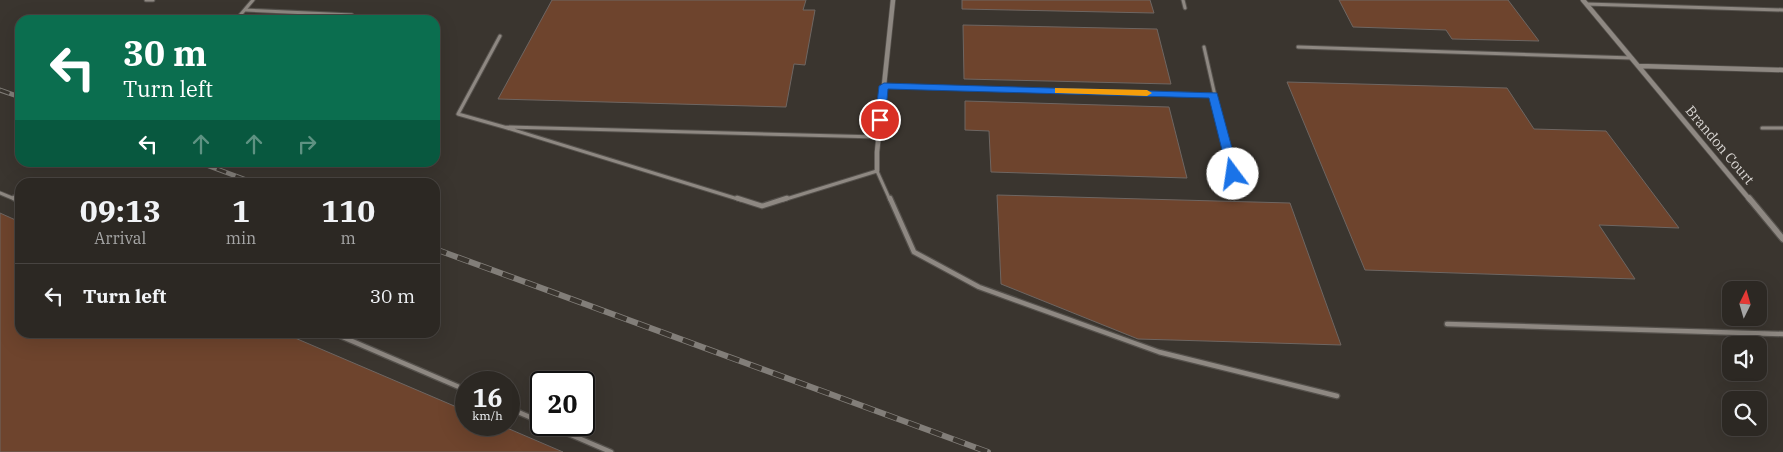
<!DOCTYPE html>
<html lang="en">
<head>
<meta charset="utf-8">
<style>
	body { margin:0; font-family:"IBM Plex Serif",serif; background:#383430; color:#f1f3f6; height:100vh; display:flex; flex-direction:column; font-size:19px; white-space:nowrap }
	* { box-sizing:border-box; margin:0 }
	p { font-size:16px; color:#a6a6a6 }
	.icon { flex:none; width:28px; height:28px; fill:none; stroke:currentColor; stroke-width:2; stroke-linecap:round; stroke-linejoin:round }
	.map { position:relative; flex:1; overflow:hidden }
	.drawer { position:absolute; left:15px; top:178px; width:425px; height:160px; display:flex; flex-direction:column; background:#2c2823; border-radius:15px; box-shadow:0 5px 20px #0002,0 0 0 1px #484441 }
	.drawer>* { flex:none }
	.hud { position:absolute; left:15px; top:15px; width:425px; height:152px; border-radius:15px; box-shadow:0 5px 20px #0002,0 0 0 1px #484441; background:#0b6e4f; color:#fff; overflow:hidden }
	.needle { width:32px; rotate:5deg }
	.buttons { position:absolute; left:1722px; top:281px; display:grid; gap:10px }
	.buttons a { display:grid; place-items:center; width:45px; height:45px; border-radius:10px; background:#2c2823; box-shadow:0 5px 20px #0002,0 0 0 1px #484441; font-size:25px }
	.speed { position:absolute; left:455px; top:371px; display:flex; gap:10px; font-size:25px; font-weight:700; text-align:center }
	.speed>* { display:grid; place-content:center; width:65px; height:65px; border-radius:50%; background:#2c2823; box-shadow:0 5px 20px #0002,0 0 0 1px #484441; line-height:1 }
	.speed small { font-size:12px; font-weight:400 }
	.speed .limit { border:2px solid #111; border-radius:8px; background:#fff; color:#111 }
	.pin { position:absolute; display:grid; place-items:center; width:42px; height:42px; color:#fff; margin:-21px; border:2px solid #fff; border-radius:50%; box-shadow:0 1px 5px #0007 }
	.me { position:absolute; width:55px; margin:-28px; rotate:346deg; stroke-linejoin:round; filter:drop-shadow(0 0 4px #0008) }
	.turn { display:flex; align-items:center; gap:18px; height:105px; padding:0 25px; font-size:22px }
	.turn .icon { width:65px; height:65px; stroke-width:2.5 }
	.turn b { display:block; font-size:35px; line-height:42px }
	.lanes { display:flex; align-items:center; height:48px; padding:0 25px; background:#0003; justify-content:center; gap:25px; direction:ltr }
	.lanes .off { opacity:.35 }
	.eta { display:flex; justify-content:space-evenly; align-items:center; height:85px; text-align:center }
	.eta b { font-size:30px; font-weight:700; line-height:35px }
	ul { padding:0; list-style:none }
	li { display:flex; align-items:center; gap:15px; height:65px; padding:0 25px; border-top:1px solid #484441 }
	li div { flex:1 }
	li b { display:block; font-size:19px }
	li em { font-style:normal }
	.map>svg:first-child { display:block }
	.building { fill:#6e442d; stroke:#6e6662 }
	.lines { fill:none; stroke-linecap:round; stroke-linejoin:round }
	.service-far1-casing { stroke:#55514c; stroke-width:5 }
	.service-casing { stroke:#55514c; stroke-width:7 }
	.minor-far1-casing { stroke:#55514c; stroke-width:6 }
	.minor-casing { stroke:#55514c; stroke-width:8 }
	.service-far1 { stroke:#8e8882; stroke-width:3 }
	.service { stroke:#8e8882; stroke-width:4.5 }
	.minor-far1 { stroke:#8e8882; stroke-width:4.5 }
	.minor { stroke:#8e8882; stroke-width:5.5 }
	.rail-far1-casing { stroke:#827e79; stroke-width:5 }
	.rail-casing { stroke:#827e79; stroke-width:6 }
	.rail-far1 { stroke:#3a352f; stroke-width:3; stroke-dasharray:10; stroke-linecap:butt }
	.rail { stroke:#3a352f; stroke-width:4.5; stroke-dasharray:12; stroke-linecap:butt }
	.route { fill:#1a73e8; stroke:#114b97 }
	.slow { fill:#f59e0b }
	.labels { text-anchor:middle; stroke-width:4.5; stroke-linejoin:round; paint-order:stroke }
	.street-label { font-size:14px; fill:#d9d6d3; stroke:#3a352f }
</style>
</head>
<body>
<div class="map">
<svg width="1783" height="452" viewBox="0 0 1783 452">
	<rect width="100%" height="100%" fill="#3a352f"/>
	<path class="building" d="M552 0H806L803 10H815L805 65 794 64 786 107 498 99Z
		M962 0H1150L1154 13 962 9Z
		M1339 0H1508L1539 41 1452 39 1446 30 1353 27Z
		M963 25 1157 29 1171 84 964 79Z
		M1287 82 1507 88 1534 129 1606 131 1679 228 1599 225 1635 279 1365 270Z
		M965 101 1169 107 1187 178 991 172 989 131 965 130Z
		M997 195 1290 203 1341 345 1138 339 1001 284Z
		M0 213 20 222V332H281L466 411V425H500L563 452H0Z"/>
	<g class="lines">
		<g class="service-far1-casing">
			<path id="service-far1" d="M146 0H153
				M1183 0 1185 8
				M1586 4 1783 10
				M246 10 352 15
				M236 20 253 0
				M500 36 458 114 504 127 878 137
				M1204 47 1233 175
				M1298 47 1632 58
				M883 86 1214 95
				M504 127 741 200
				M1762 128H1783
				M0 193 17 200
				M783 200 877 171 890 200"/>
		</g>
		<g class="service-casing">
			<path id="service" d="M14 198 20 201
				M737 198 762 206 787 198
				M890 198 914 252 979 287 1159 352 1337 396
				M1447 324 1783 334
				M331 332 466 390
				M509 408 541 422
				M548 425 611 452"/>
		</g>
		<g class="minor-far1-casing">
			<path id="minor-far1" d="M1583 0 1750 200
				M1639 66 1783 70
				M877 171V152L893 0"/>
		</g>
		<g class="minor-casing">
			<path id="minor" d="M1749 198 1783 239"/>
		</g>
		<use href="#service-far1" class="service-far1"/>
		<use href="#service" class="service"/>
		<use href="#minor-far1" class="minor-far1"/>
		<use href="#minor" class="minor"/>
		<g class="rail-far1-casing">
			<path id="rail-far1" d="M0 90 20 97
				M198 162 252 182"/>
		</g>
		<g class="rail-casing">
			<path id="rail" d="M435 249 988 452"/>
		</g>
		<use href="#rail-far1" class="rail-far1"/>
		<use href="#rail" class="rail"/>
	</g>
	<path class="route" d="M884 83 1217 93 1239 174 1233 178 1228 174 1209 98 888 89 885 120 880 123 875 120 879 86Z"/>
	<path class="slow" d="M1055 88 1147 90 1152 93 1147 96 1058 93H1055Z"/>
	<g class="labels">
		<g class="street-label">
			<text transform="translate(1720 145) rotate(50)" y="5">Brandon Court</text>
		</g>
	</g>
</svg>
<div class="buttons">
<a><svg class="needle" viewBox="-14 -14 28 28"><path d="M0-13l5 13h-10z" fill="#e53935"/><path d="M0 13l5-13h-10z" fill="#a6a6a6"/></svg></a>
<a><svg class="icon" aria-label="sound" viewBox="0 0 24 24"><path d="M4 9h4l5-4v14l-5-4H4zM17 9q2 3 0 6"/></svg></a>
<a><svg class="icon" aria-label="search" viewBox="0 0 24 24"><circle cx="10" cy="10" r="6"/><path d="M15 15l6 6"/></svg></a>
</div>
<div class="speed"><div>16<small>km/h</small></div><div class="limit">20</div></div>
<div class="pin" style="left:880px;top:120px;background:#d93025"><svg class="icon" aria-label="arrive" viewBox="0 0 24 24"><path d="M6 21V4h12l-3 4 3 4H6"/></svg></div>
<svg class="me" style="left:1233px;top:174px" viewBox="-20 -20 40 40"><circle r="19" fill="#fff"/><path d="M0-13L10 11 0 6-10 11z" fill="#1a73e8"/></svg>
<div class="hud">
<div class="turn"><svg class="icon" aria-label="left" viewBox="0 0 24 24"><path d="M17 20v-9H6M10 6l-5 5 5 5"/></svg><div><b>30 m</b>Turn left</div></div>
<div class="lanes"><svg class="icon" aria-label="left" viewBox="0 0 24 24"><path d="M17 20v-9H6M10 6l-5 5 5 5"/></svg><svg class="icon off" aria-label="ahead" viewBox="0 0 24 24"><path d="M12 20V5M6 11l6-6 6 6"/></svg><svg class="icon off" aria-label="ahead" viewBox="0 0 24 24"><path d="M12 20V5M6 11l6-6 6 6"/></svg><svg class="icon off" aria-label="right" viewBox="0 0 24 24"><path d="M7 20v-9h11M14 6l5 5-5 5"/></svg></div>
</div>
<section class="drawer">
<div class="eta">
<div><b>09:13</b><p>Arrival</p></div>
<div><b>1</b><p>min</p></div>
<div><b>110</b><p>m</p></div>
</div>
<ul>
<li><svg class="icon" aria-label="left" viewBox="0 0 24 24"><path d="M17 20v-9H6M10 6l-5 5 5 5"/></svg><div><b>Turn left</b></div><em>30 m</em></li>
</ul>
</section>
</div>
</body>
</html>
